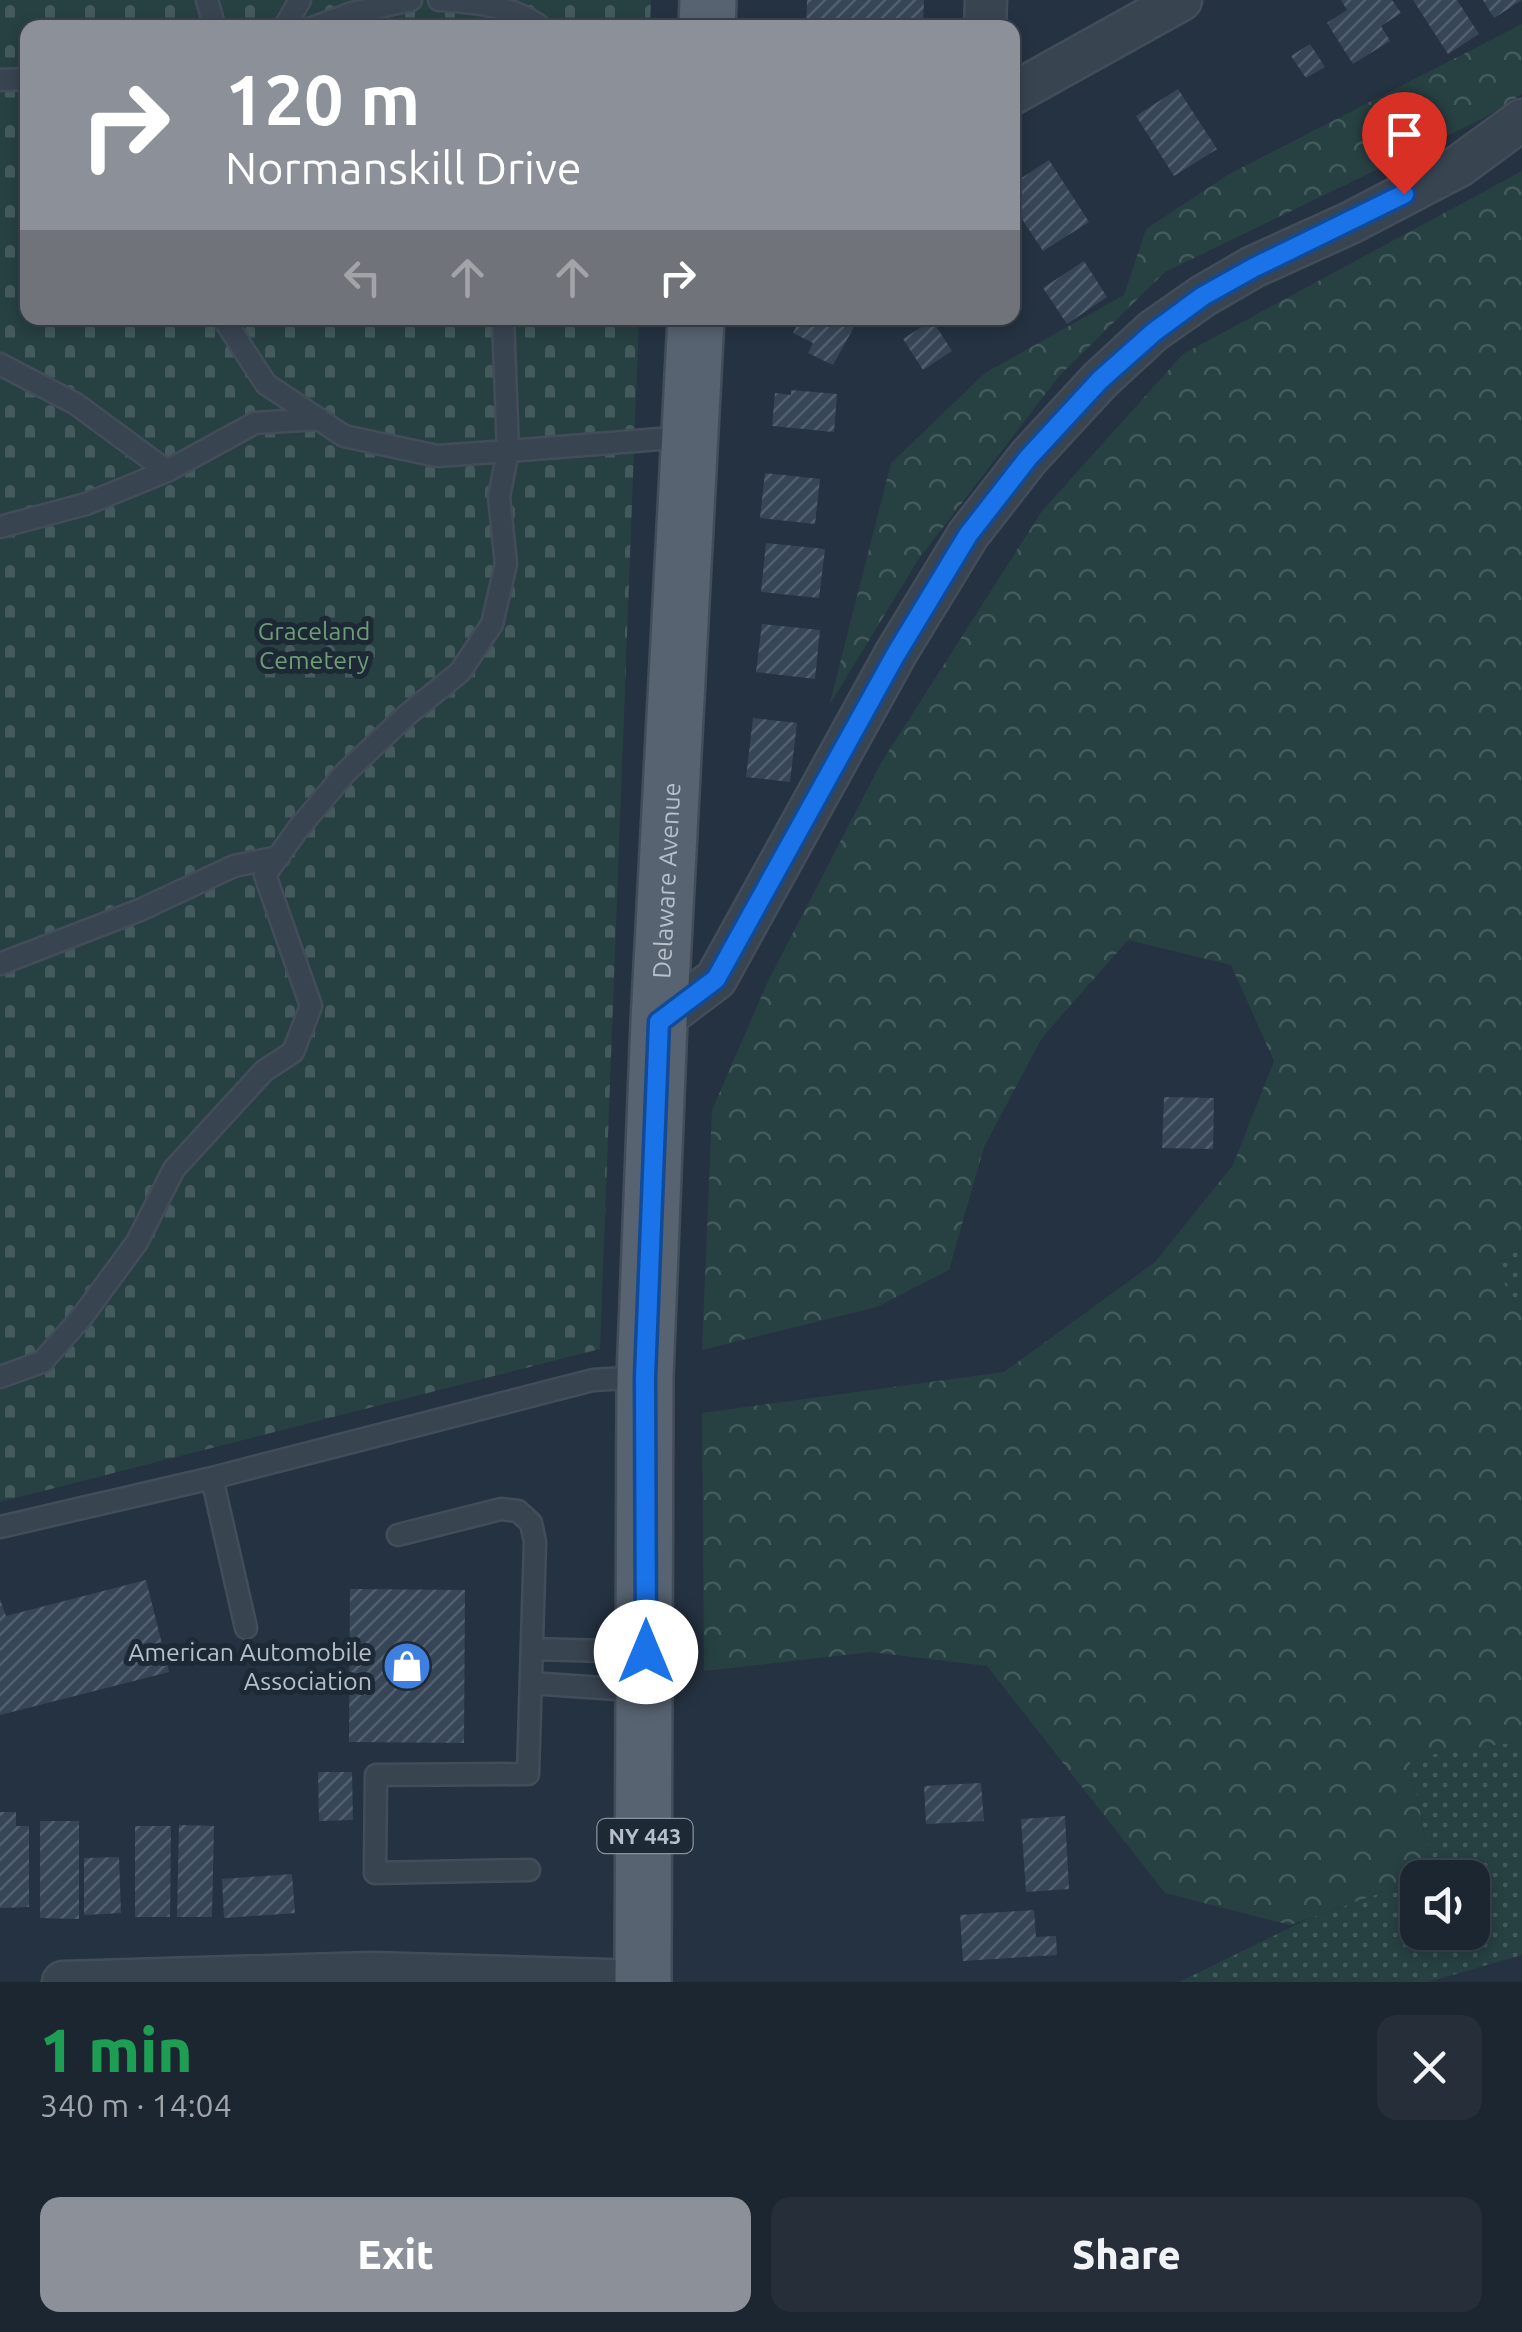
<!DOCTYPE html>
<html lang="en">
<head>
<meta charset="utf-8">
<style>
	body { margin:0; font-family:Ubuntu,sans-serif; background:#252e39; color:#f1f3f6; height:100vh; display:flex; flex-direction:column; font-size:38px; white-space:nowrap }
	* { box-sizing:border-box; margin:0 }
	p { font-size:32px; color:#a0a5ab }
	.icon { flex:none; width:55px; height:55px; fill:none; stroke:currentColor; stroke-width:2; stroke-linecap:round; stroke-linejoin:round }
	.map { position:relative; height:1982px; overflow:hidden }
	.side { display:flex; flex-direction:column; background:#1c2631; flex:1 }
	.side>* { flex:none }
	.banner { position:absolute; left:20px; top:20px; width:1000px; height:305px; border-radius:20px; box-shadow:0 5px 15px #0003,0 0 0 2px #3a434d; background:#8c9099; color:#fff; overflow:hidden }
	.fabs { position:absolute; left:1400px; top:1860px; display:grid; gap:20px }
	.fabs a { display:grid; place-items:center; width:90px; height:90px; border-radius:20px; background:#1c2631; box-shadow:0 5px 15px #0003,0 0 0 2px #3a434d; font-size:50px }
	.pin { position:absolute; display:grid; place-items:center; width:85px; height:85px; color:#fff; margin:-102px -42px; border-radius:50% 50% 50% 0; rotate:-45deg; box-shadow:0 0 10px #0007 }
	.pin .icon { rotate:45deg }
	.me { position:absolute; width:110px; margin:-55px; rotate:0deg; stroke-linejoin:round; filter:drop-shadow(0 0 8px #0008) }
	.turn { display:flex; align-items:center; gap:35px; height:210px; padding:0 40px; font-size:45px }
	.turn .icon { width:130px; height:130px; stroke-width:2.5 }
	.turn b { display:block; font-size:70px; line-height:85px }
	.lanes { display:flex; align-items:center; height:95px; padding:0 40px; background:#0003; justify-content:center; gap:50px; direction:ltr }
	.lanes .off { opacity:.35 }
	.round { display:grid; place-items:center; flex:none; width:105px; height:105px; border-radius:20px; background:#252e39 }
	.headline { display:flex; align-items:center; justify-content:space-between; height:170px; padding:0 40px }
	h1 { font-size:60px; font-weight:800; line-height:75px; color:#1e9e55 }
	.button { display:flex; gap:20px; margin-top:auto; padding:20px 40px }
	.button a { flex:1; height:115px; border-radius:20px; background:#8c9099; color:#fff; font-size:40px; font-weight:800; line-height:115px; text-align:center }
	.button a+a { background:#252e39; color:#f1f3f6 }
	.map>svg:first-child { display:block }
	.grass { fill:url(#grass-dots) }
	.forest { fill:url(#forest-crowns) }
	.cemetery { fill:url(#cemetery-stones) }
	.building { fill:url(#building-hatch) }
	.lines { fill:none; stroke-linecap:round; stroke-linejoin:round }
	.service-casing { stroke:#434d5a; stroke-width:25 }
	.minor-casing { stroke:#434d5a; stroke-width:45 }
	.primary-casing { stroke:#434d5a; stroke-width:60 }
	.service { stroke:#394451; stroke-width:20 }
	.minor { stroke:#394451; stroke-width:40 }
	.primary { stroke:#576371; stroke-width:55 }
	.route-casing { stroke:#114b97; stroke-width:25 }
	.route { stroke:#1a73e8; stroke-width:18 }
	.labels { text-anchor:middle; stroke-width:10; stroke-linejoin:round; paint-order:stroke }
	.shield { fill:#1e2936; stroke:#88929e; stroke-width:2.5 }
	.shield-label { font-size:22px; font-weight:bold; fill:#b6bfcb }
	.park-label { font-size:25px; fill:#6d9c76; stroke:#1e2936 }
	.street-label { font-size:25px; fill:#b6bfcb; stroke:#1e2936 }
	.poi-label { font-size:25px; fill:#b6bfcb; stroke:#1e2936; text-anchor:end }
</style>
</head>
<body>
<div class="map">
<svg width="1522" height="1982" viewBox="0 0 1522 1982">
	<defs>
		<pattern id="grass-dots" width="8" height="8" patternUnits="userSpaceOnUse" patternTransform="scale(2.5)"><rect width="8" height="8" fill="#274042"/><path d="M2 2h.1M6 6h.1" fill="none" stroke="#445a5c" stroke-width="1.8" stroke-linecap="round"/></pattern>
		<pattern id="forest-crowns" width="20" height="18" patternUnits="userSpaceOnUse" patternTransform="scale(2.5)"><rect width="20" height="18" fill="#274042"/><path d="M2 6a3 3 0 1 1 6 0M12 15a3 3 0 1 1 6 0" fill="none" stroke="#445a5c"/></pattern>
		<pattern id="cemetery-stones" width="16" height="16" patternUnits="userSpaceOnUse" patternTransform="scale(2.5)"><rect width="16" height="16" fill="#274042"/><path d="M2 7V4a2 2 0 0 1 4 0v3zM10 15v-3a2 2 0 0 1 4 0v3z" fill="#445a5c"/></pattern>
		<pattern id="building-hatch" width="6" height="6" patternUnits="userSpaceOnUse" patternTransform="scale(2.5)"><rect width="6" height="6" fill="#374657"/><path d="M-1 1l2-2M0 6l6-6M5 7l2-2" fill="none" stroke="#525f6e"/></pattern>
	</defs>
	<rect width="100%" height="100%" fill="#253241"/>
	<path class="grass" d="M1522 1238V1317L1495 1266Z
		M1522 1741V1955L1428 1982H1179L1308 1919 1417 1880 1418 1932H1472V1878L1425 1877 1433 1874 1409 1758Z"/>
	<path class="forest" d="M1522 24V94L1484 118 1165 272 1060 375 918 560 829 706 891 463 985 373 1124 295 1146 229 1229 174Z
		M1522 171V1238L1495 1266 1522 1317V1741L1409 1758 1433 1875 1418 1878 1417 1880 1290 1925 1165 1893 987 1666 871 1652 704 1671 702 1413 1004 1372 1155 1262 1233 1165 1274 1061 1231 965 1128 940 1042 1038 984 1147 949 1270 877 1307 702 1350 712 1110 768 981 881 763 1042 511 1183 354Z"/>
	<path class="cemetery" d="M0 0H651L650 28H28V318H639L600 1349 0 1502Z"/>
	<path class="building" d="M807 0H924L923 28H806Z
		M1341 0H1392L1401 13 1381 26 1390 41 1353 64 1327 23 1347 10Z
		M1413 0H1457L1479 34 1448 54Z
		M1483 0H1522L1494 18Z
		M1310 44 1325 67 1306 78 1291 56Z
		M1178 89 1217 149 1174 176 1136 116Z
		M1049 160 1089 222 1043 251 1012 204V184Z
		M1084 261 1107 297 1067 324 1043 288Z
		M801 318H859L833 365 808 353 813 343 793 333Z
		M932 320 952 351 923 370 903 339Z
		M791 390 837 394 834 432 772 426 775 393 791 395Z
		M765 473 820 479 815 524 760 518Z
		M766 543 825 549 819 598 761 592Z
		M762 624 820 630 815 679 756 672Z
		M753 718 797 723 790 782 746 777Z
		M1164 1097 1214 1098 1213 1149 1162 1148Z
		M146 1580 169 1672 0 1715V1599L6 1616Z
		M350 1589 465 1590 464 1743 349 1742Z
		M318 1772H352L353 1820 319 1821Z
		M981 1783 984 1821 926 1824 924 1786Z
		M0 1812H16V1826H29V1907L0 1908Z
		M1065 1816 1069 1889 1026 1892 1021 1819Z
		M40 1821H79V1919L40 1918Z
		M179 1825 214 1826 212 1917H177Z
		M135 1826H171L170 1917H135Z
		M119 1857 121 1913 84 1915V1858Z
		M292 1874 295 1913 224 1918 222 1879Z
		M1034 1910 1036 1937 1056 1936 1057 1955 963 1961 960 1915Z"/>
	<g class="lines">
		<g class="service-casing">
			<path id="service" d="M207 0 215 28
				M439 0C473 2 513 5 542 28
				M284 28 300 0
				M312 28 352 13 411 0
				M0 80 28 79
				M223 318 266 384 344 436 437 456 508 451 503 318
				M0 364 76 404 167 471
				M0 527 86 504 167 471 255 423 318 419
				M0 964 140 910 234 866 279 857
				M0 1377 42 1362 82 1317 137 1242 174 1169 264 1071 293 1052 311 1006 265 875 298 829 346 772 407 715 460 672 492 624 506 564 499 497 508 451 660 439 689 443
				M212 1478 246 1628
				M0 1527 212 1478 593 1380 643 1377
				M398 1535 501 1509 518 1511 531 1523 535 1542 528 1774 376 1775 375 1873 529 1870
				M532 1649 644 1652
				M531 1683 644 1691"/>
		</g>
		<g class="minor-casing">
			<path id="minor" d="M985 28 986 0
				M1012 94 1181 0
				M659 1022 716 979 896 653 968 535 1028 458 1100 380 1153 331 1203 296 1253 267 1350 223 1459 166 1522 120
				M63 1982 372 1973 643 1981"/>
		</g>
		<g class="primary-casing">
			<g id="primary">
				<path d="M707 28 708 0"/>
				<path id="s1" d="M643 1982 645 1377 659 1022 696 318"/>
			</g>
		</g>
		<use href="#service" class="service"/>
		<use href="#minor" class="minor"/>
		<use href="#primary" class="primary"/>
	</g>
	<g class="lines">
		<g class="route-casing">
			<path id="route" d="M646 1652 645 1377 659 1022 716 979 896 654 968 535 1028 458 1100 380 1154 332 1203 296 1253 268 1404 194"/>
		</g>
		<use href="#route" class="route"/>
	</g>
	<defs>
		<g id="shop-disc" transform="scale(2.5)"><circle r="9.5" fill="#3f7fe0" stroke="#1e2936"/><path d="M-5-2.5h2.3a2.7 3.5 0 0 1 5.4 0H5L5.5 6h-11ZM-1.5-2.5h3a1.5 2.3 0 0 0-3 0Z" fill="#fff"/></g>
	</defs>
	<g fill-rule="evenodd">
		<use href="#shop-disc" x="407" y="1666"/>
	</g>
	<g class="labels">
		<rect class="shield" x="597.5" y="1819" width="95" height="34" rx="8"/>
		<g class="shield-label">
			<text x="645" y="1844">NY 443</text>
		</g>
		<g class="park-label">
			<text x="314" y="640">Graceland<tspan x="314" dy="29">Cemetery</tspan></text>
		</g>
		<g class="street-label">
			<text dy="9" stroke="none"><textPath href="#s1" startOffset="1102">Delaware Avenue</textPath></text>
		</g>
		<g class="poi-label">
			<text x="372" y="1661">American Automobile<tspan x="372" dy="29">Association</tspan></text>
		</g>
	</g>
</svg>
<div class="fabs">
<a><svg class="icon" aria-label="sound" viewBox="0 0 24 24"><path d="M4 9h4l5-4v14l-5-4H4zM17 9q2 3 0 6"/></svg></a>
</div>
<div class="pin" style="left:1404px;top:194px;background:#d93025"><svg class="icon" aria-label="arrive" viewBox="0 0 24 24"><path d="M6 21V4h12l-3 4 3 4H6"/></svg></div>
<svg class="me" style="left:646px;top:1652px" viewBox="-20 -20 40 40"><circle r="19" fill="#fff"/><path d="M0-13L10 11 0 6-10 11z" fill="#1a73e8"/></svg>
<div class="banner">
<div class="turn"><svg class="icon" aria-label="right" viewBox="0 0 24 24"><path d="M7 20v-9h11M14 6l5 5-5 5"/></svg><div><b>120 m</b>Normanskill Drive</div></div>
<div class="lanes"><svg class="icon off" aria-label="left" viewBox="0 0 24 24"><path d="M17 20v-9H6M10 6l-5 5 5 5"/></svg><svg class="icon off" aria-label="ahead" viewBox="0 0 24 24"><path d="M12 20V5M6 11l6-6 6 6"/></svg><svg class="icon off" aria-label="ahead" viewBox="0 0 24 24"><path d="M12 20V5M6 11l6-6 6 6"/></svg><svg class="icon" aria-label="right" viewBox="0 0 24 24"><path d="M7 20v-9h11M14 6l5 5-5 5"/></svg></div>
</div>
</div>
<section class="side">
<div class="headline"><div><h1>1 min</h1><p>340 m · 14:04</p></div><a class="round"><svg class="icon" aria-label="close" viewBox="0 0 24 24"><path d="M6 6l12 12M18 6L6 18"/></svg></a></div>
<div class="button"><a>Exit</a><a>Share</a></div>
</section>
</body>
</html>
